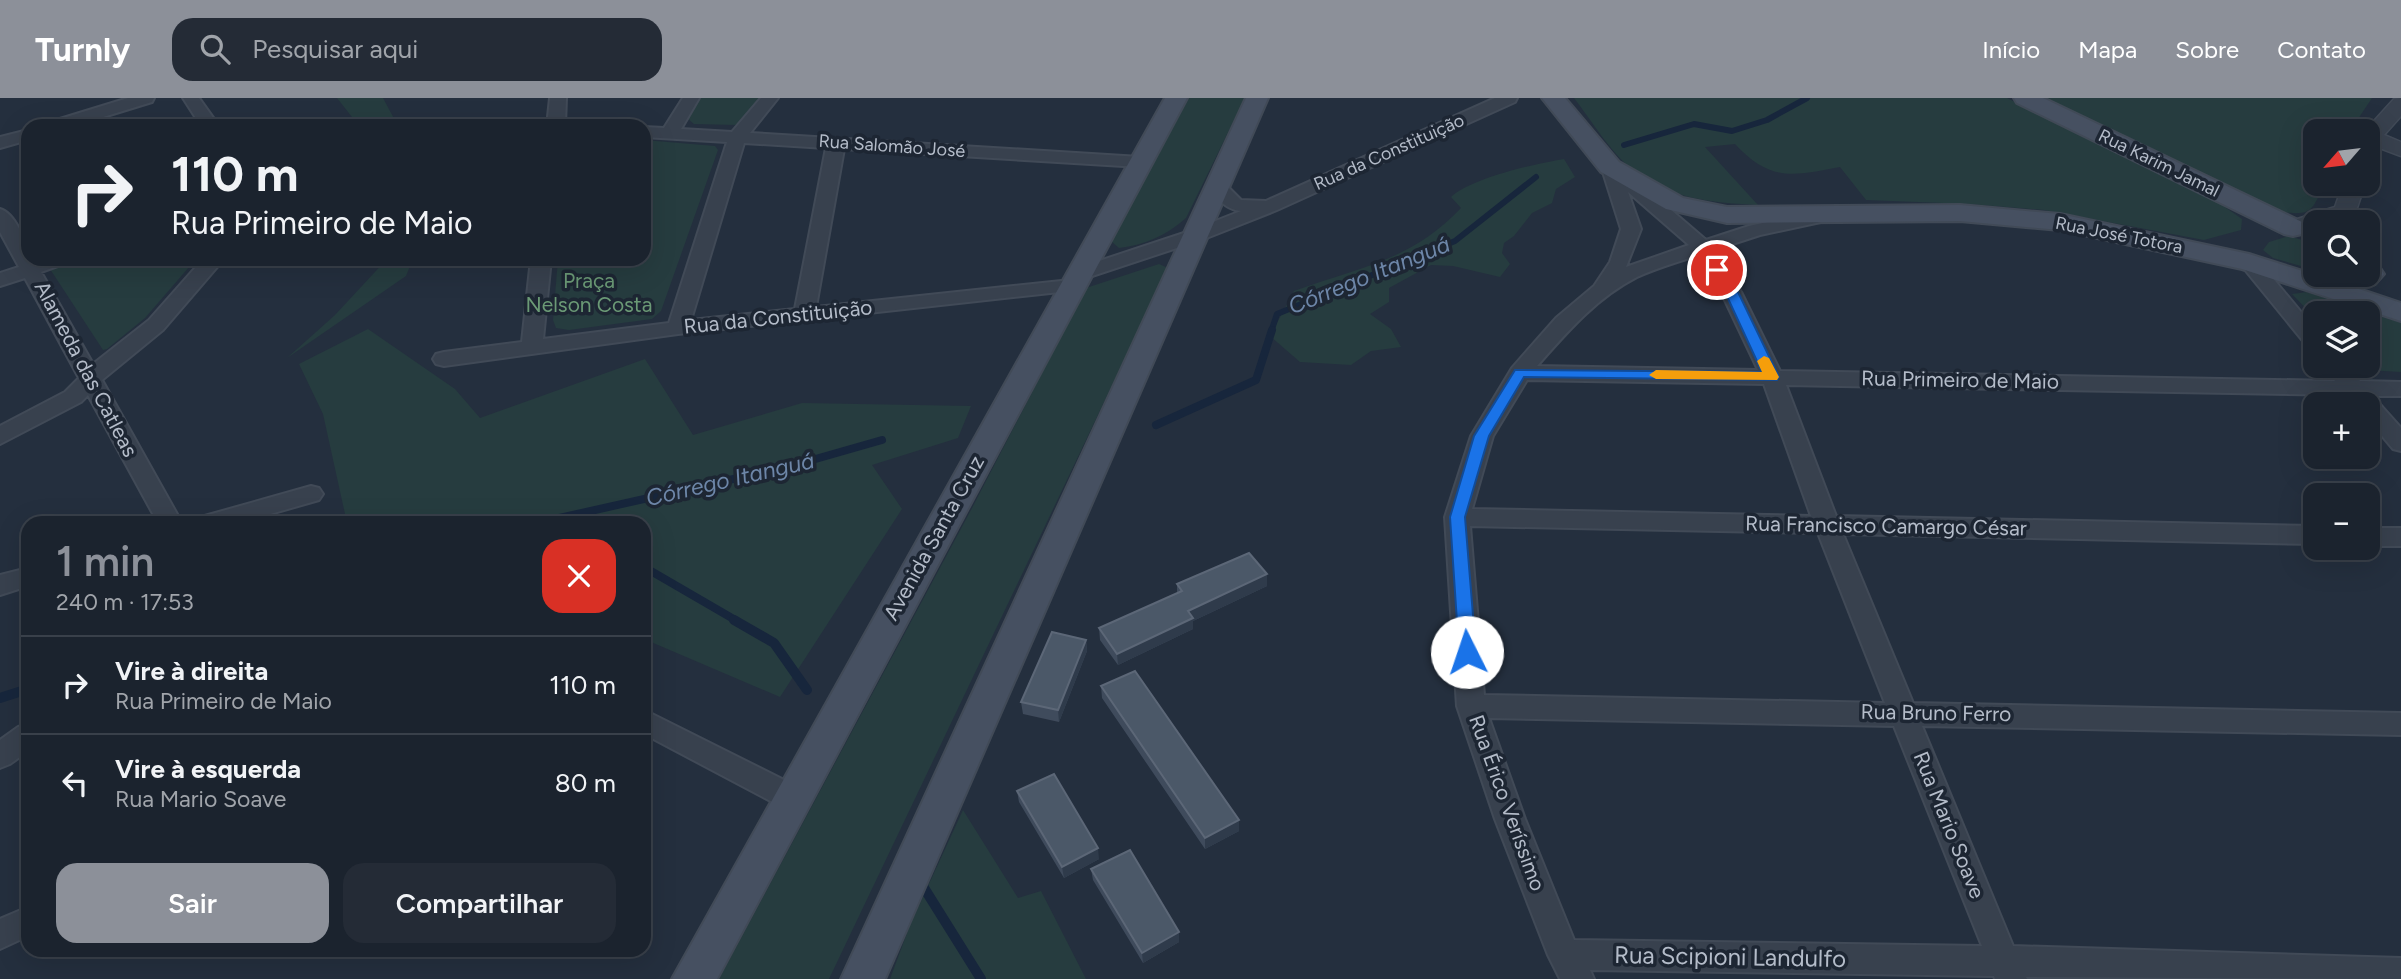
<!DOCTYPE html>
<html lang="pt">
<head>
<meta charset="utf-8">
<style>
	body { margin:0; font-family:Figtree,sans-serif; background:#242b36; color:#f1f3f6; height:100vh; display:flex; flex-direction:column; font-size:26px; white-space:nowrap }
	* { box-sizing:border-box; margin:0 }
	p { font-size:23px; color:#a0a4aa }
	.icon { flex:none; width:38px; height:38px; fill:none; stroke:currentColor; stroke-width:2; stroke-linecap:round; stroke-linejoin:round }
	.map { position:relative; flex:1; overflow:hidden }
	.sheet { position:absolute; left:21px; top:418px; width:630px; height:441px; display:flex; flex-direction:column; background:#1b232e; border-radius:21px; box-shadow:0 7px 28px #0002,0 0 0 2px #39404a }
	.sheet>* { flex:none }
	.banner { position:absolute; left:21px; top:21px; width:630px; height:147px; border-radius:21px; box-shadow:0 7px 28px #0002,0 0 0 2px #39404a; background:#1b232e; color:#f1f3f6; overflow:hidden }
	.needle { width:46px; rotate:242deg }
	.tools { position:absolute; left:2303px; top:21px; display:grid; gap:14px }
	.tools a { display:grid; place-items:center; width:77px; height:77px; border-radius:14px; background:#1b232e; box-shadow:0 7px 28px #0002,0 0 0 2px #39404a; font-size:35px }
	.pin { position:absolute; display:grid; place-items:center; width:60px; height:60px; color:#fff; margin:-30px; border:4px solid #fff; border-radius:50%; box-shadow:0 2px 7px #0007 }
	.me { position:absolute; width:77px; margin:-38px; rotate:356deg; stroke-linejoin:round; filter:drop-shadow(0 0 5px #0008) }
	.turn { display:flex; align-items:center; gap:24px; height:147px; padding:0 35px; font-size:32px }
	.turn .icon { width:91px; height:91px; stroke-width:2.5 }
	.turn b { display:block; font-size:49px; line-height:60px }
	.round { display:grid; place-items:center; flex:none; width:74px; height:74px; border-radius:21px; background:#242b36 }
	.overview { display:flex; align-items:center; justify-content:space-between; height:119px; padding:0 35px }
	h1 { font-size:42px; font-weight:600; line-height:52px; color:#8c9099 }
	.cta { display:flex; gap:14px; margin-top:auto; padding:14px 35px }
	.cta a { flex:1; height:80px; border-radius:21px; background:#8c9099; color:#fff; font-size:28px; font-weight:600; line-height:80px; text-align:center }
	.cta a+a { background:#242b36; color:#f1f3f6 }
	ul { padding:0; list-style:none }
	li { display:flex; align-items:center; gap:21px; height:98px; padding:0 35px; border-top:2px solid #39404a }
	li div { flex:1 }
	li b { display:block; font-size:26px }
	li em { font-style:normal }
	header { display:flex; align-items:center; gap:42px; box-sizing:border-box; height:98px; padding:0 35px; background:#8c9099; color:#fff }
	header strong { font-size:33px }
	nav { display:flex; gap:38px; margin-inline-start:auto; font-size:24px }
	.search { width:490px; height:63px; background:#242b36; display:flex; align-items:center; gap:18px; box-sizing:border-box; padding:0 24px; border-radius:21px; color:#a0a4aa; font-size:26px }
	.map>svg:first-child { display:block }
	.green { fill:#263c3f }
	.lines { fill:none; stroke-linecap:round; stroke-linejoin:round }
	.stream-far2 { stroke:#17263c; stroke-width:6 }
	.stream-far1 { stroke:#17263c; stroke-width:8 }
	.stream { stroke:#17263c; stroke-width:10 }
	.minor-casing { stroke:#414a57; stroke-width:4 }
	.tertiary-casing { stroke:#414a57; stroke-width:3 }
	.secondary-casing { stroke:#414a57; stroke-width:4 }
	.minor { fill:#38414e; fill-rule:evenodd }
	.tertiary { fill:#38414e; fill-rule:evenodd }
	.secondary { fill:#465061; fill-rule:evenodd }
	.wall { fill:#3f4b5c }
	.shaded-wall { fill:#2f3b4b }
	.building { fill:#4b5868; stroke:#5c6777; stroke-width:2 }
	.route { fill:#1a73e8; stroke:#114b97; stroke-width:2 }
	.slow { fill:#f59e0b }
	.labels { text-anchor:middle; stroke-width:7; stroke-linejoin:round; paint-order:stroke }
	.far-street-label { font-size:18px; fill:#b4bcc9; stroke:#1d2633 }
	.park-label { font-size:21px; fill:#6b9a76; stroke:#1d2633 }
	.street-label { font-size:21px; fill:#b4bcc9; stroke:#1d2633 }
	.water-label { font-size:23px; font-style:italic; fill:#6d86a8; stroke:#1d2633 }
	.near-street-label { font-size:24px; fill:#b4bcc9; stroke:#1d2633 }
</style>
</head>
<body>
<header>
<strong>Turnly</strong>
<div class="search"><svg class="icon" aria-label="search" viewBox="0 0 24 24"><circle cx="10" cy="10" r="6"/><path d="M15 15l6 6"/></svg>Pesquisar aqui</div>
<nav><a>Início</a><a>Mapa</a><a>Sobre</a><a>Contato</a></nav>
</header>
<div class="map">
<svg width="2401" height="881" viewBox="0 0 2401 881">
	<rect width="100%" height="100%" fill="#242f3e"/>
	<path class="green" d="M337 0H383L398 28H359Z
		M700 0H759L737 27 694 26 687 20Z
		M1189 0H1245L1186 120C1167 137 1145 147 1119 150L1112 144 1116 134Z
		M1574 0H2007L2222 107 2242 121 2241 132 2204 142 2044 112 1969 106 1866 102 1840 69C1793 78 1770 84 1735 46L1705 49 1758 107C1713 105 1670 101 1633 72 1610 54 1592 23 1574 0Z
		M2041 0H2372L2350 33H2315V86H2324C2312 113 2312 118 2281 114Z
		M644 42 715 48 718 52 661 213 652 221 569 232 556 230 553 222 558 161H644Z
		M1564 61 1575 79 1556 91 1552 105 1532 115 1514 138 1504 145 1502 155 1510 166 1500 179 1453 168 1431 167 1389 190V204L1370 216 1391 231 1401 249 1371 253 1351 267 1300 264 1270 238 1294 193C1360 169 1411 163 1461 110L1451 99C1472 80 1534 66 1564 61Z
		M2289 138 2315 146V172L2273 160 2263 152 2269 144Z
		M77 161H196L145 220 107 251 103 252 50 171Z
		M387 161H413L406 178 287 260 335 217Z
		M1159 166 1168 170 829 881H719L971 412 1086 190Z
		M2307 194 2401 225V274L2366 272 2362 268H2368V215H2315V220L2292 196Z
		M368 231 455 291 480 320 645 261 693 337 802 305 971 308 958 340 872 367 902 411 780 599 644 541V425H347L323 316 299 266Z
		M963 712 1018 800 1041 793 1086 881H890L910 827Z"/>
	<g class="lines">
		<path class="stream-far2" d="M1624 47 1694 26 1732 33 1767 22 1807 0
			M1271 234 1277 216 1455 143 1536 79"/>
		<path class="stream-far1" d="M1156 327 1256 282 1272 232
			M537 425 791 368 882 342
			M644 469 737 523"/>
		<path class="stream" d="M734 522 774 545 807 592
			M0 600 28 591
			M921 785 981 881"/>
		<g class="minor-casing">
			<path id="minor" d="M128 0H154L152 4 74 28H47L50 24Z
				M183 0H199L219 28H201Z
				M550 0H566L565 28H547Z
				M683 0H699L681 31 732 34 761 0H778L750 35 1140 59 1149 64 1140 69 844 51 816 209 1071 182 1078 184 1081 188 1078 192 678 236 444 268 436 266 433 261 436 256 444 254 522 244 531 161H551L543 241 669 225 727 44 644 39V29L664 30ZM744 45 826 50 795 211 691 222Z
				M1495 0H1517L1515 4 1277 112 1204 141 1086 180H1072L1069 176 1072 172 1190 133 1241 113C1227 112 1217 101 1209 90L1211 86H1225L1241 102 1266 103Z
				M28 32V42L0 50V39Z
				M1611 66 1617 67 1621 74 1628 75 1706 142 1749 128 1823 112 1830 114 1832 118 1830 122 1760 137 1714 152 1741 194 1780 273 2335 283 2324 268H2347L2360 283 2401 284V298H2371L2370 300 2376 302 2401 330V353L2393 351 2368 321V306H2357L2347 297 1786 287 1836 418 2315 428V446L1843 436 1913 605 2401 615V637L1922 628 2013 848 2401 860V881L2026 879 2027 881H1995L1994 878 1590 872 1594 881H1560L1548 857 1495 721 1457 608 1445 419 1471 338 1512 270 1556 220 1594 188 1610 164 1621 131 1602 71ZM1628 94 1689 147 1626 169 1641 131ZM1698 157 1721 194 1758 272 1537 268C1567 234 1596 200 1637 179 1656 170 1678 164 1698 157ZM1527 282 1764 286 1811 418 1472 411 1493 338ZM1470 428 1818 435 1885 605 1484 597ZM1489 620 1894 628 1982 848 1574 842 1525 721Z
				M0 111C15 115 28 146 28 161H69L66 165 41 174 93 266 149 222 203 161H224L163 232 102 282 182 425H158L88 297 81 304 0 346V328L65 294 79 280 25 180 0 188V175L19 169 0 134Z
				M2249 158 2256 160 2315 231V251L2308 249 2242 168 2239 164 2242 160Z
				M311 388 319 390 323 396 319 402 239 425H198L201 419Z
				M2368 430H2401V448H2368Z
				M28 470V488L0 497V477Z
				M644 612 802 691 806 700 802 709 792 713 782 709 644 636Z
				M28 625V653L10 666 0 670V642L18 629Z
				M28 809V838L0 851V821Z"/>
		</g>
		<g class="tertiary-casing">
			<path id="tertiary" d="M2401 0V18L2384 37 2401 44V58L2377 49 2368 53V33H2365L2394 1Z
				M2343 86H2365L2356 113 2359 124H2315V130L2293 137 2285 135 2281 130 2285 125 2335 109Z"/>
		</g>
		<g class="secondary-casing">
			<path id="secondary" d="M1165 0H1187L717 881H672Z
				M1246 0H1268L885 881H841Z
				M1542 0H1565L1619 64 1683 100 1727 109 1960 107 2060 116 2249 156 2315 177H2368V165L2378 167 2384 176 2375 186 2359 191 2401 205V223L2242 171 2060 132 1960 123 1727 125 1666 111 1601 74Z
				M2014 0H2043L2302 124 2306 130 2302 136 2293 138 2284 136 2017 5Z"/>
		</g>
		<use href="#minor" class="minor"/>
		<use href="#tertiary" class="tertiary"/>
		<use href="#secondary" class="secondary"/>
	</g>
	<path class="wall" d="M1177 486 1267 488 1193 523V531L1118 567 1100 542 1099 530 1177 496Z
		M1086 542 1087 553 1059 624 1023 616 1021 604Z
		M1101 588 1239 722V733L1205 751 1102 600Z
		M1017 693 1099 761 1064 780 1019 704Z
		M1091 771 1179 834V844L1143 865 1093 782Z"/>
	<path class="shaded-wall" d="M1267 476V488L1193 523V531L1118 567 1117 556 1188 513Z
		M1086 542 1087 553 1059 624 1058 612Z
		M1239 722V733L1205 751V740Z
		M1098 750 1099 761 1064 780 1062 769Z
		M1179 834V844L1143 865 1142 855Z"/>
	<path class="building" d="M1249 455 1267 476 1188 513 1193 520 1117 556 1099 530 1182 493 1177 486Z
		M1052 534 1086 542 1058 612 1021 604Z
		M1135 573 1239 722 1205 740 1101 588Z
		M1054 676 1098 750 1062 769 1017 693Z
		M1130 752 1179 834 1142 855 1091 771Z"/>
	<path class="route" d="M1717 168 1722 169 1738 194 1779 279 1777 282 1524 279 1489 338 1465 419 1476 554 1473 559H1461L1459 554 1450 419 1474 338 1515 272 1762 274 1725 194 1711 172Z"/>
	<path class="slow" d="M1764 258 1769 260 1779 279 1777 282 1656 281 1649 277 1656 272 1762 274 1757 263Z"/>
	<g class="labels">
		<g class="far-street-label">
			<text transform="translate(892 48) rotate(4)" y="6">Rua Salomão José</text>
			<text transform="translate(1389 54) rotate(-24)" y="6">Rua da Constituição</text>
			<text transform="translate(2159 65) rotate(26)" y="6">Rua Karim Jamal</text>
			<text transform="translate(2119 137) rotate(11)" y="6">Rua José Totora</text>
		</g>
		<g class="park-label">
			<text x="589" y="190">Praça<tspan x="589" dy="24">Nelson Costa</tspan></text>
		</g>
		<g class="street-label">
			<text transform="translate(778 219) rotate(-6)" y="7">Rua da Constituição</text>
			<text transform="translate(86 271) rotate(62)" y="7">Alameda das Catleas</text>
			<text transform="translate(1960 282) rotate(1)" y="7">Rua Primeiro de Maio</text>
			<text transform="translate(1886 428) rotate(1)" y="7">Rua Francisco Camargo César</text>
			<text transform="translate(934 440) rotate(-61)" y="7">Avenida Santa Cruz</text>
			<text transform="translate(1936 615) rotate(1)" y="7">Rua Bruno Ferro</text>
			<text transform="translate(1507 705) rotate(70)" y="7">Rua Érico Veríssimo</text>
			<text transform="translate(1949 727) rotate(68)" y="7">Rua Mario Soave</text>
		</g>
		<g class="water-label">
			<text transform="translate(1369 177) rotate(-22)" y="8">Córrego Itanguá</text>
			<text transform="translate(730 381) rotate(-13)" y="8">Córrego Itanguá</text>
		</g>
		<g class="near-street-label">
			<text transform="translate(1730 859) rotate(1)" y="8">Rua Scipioni Landulfo</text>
		</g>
	</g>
</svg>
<div class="tools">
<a><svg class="needle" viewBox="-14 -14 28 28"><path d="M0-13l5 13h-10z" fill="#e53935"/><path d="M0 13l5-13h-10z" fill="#a0a4aa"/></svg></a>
<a><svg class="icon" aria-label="search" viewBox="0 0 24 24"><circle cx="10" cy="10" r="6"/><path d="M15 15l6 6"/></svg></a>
<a><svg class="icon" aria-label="layers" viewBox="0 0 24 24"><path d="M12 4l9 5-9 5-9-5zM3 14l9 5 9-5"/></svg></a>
<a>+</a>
<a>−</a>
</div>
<div class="pin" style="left:1717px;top:172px;background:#d93025"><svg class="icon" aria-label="arrive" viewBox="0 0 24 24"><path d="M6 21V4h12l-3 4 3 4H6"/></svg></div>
<svg class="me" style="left:1467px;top:554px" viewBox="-20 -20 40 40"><circle r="19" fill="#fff"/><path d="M0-13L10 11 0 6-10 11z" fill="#1a73e8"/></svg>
<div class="banner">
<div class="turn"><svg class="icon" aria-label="right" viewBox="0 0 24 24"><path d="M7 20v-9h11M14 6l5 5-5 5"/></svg><div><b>110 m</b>Rua Primeiro de Maio</div></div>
</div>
<section class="sheet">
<div class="overview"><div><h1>1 min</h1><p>240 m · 17:53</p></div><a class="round" style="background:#d93025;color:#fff"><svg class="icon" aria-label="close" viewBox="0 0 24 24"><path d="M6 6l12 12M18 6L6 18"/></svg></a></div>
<ul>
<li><svg class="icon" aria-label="right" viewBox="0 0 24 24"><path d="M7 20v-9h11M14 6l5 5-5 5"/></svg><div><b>Vire à direita</b><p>Rua Primeiro de Maio</p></div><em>110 m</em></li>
<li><svg class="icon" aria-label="left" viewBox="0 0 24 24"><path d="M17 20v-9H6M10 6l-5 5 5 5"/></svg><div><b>Vire à esquerda</b><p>Rua Mario Soave</p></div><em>80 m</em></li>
</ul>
<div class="cta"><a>Sair</a><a>Compartilhar</a></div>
</section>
</div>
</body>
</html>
